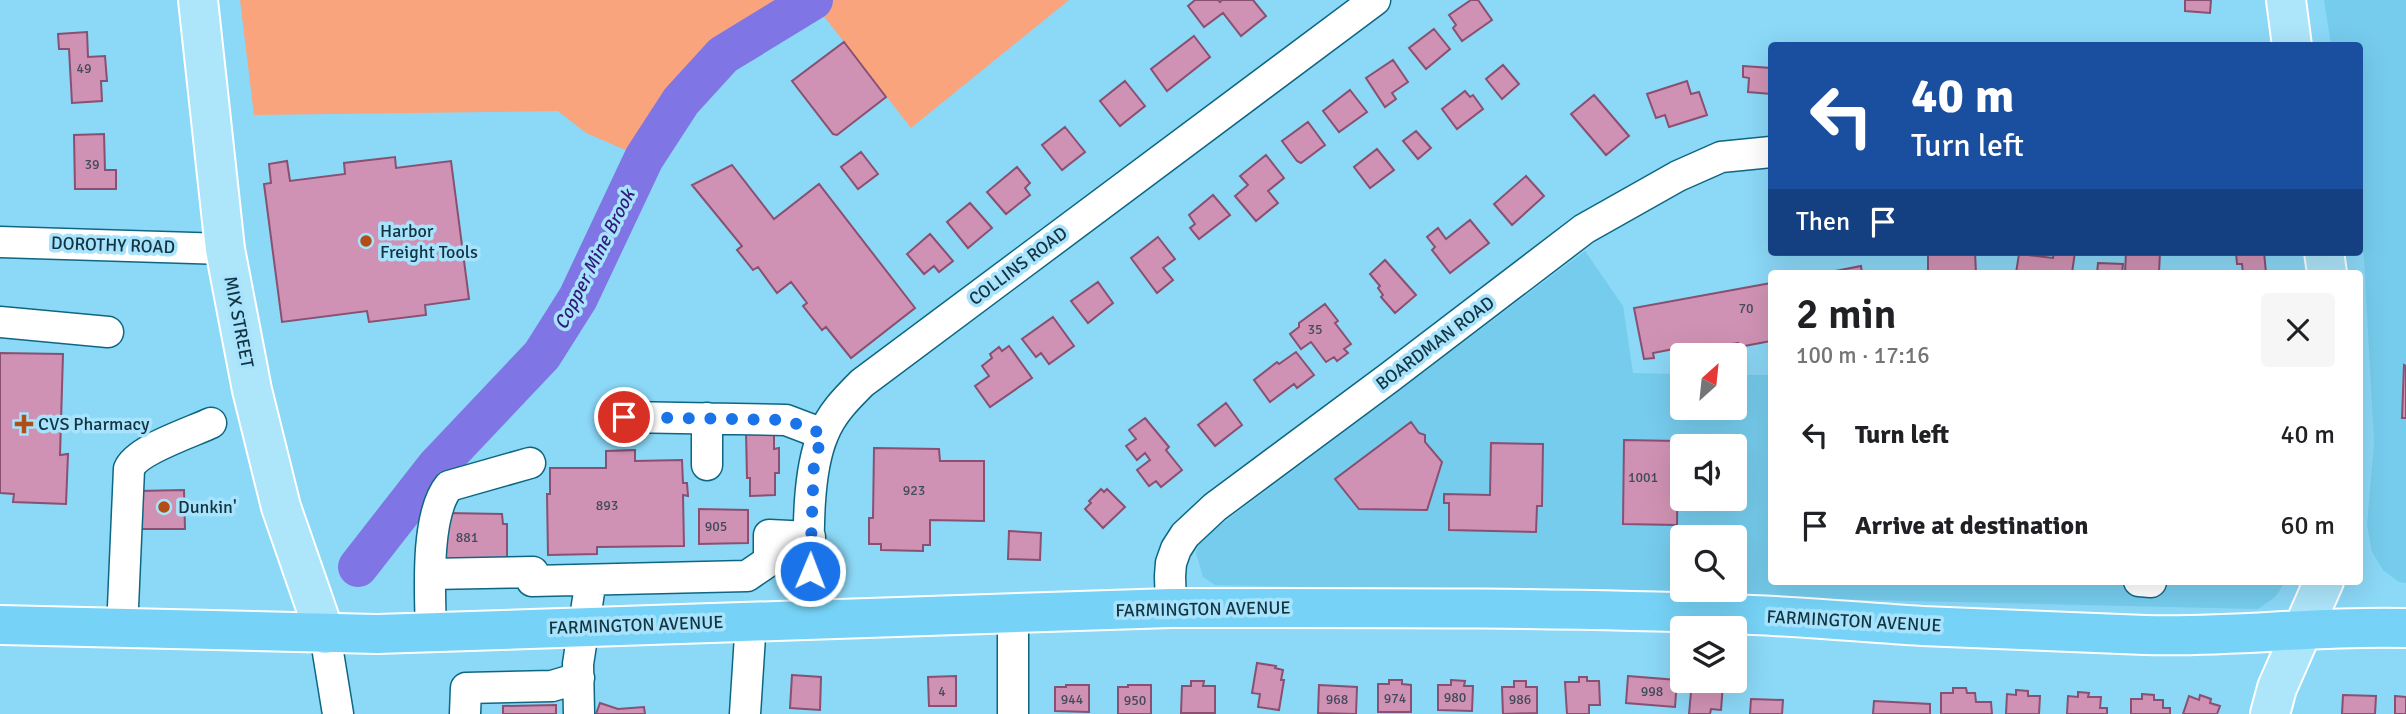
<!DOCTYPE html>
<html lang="en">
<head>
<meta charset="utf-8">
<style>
	body { margin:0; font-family:Signika,sans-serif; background:#f6f6f6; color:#202124; height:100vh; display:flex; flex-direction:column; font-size:26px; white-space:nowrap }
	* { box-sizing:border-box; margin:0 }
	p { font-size:23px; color:#757577 }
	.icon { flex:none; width:38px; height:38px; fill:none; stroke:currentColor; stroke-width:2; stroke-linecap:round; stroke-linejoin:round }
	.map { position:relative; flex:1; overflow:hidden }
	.panel { position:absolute; left:1768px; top:270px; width:595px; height:315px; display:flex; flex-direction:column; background:#fff; border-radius:7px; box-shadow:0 7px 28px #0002 }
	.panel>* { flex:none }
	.guide { position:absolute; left:1768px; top:42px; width:595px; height:214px; border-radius:7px; box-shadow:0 7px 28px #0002; background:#1a4fa0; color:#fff; overflow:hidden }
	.needle { width:46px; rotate:27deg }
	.tools { position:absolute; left:1670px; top:343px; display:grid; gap:14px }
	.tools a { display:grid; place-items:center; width:77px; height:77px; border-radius:7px; background:#fff; box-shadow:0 7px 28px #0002; font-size:35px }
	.pin { position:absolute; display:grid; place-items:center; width:60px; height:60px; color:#fff; margin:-30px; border:4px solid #fff; border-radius:50%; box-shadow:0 2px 7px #0007 }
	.me { position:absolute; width:77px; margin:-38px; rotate:1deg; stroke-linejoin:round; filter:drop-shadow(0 0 5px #0008) }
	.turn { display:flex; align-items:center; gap:24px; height:147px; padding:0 28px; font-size:32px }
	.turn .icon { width:91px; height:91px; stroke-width:2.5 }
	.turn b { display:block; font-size:49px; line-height:60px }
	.then { display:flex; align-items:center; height:66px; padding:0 28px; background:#0003; gap:14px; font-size:26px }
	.round { display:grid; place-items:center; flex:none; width:74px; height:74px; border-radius:7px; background:#f6f6f6 }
	.head { display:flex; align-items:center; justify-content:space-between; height:119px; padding:0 28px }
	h1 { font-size:42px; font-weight:600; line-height:52px }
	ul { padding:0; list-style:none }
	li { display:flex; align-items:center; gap:21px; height:91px; padding:0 28px }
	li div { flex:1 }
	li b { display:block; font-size:26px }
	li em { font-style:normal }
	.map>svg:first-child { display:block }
	.built { fill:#76cced; fill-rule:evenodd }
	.green { fill:#f9a47d }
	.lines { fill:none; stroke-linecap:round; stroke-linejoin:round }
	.river { stroke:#8075e4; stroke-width:40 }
	.building { fill:#d092b4; stroke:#895071; stroke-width:2 }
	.minor-casing { stroke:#0e6782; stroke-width:33 }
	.major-casing { stroke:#fff; stroke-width:42 }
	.highway-casing { stroke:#fff; stroke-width:42 }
	.minor { stroke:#fff; stroke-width:30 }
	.major { stroke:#ade5fa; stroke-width:38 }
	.highway { stroke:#76d3f7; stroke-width:38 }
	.route { stroke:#1a73e8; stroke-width:12; stroke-dasharray:0 21.6 }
	.poi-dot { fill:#b14e15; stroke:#a7e3fc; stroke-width:2.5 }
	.labels { text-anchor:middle; stroke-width:7; stroke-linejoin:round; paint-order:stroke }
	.number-label { font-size:14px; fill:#424b5c }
	.poi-label { font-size:18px; fill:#12333f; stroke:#a7e3fc; text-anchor:start }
	.street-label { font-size:18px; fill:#12333f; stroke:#a7e3fc }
	.water-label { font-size:19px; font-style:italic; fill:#321a7c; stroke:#a7e3fc }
</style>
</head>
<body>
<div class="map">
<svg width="2406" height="714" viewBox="0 0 2406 714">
	<rect width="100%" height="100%" fill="#8bd8f7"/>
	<path class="built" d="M2324 0H2406V583L2399 582 2383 570 2372 552 2367 525 2374 443 2364 258 2359 226V46L2331 45Z
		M1585 251 1623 306 1633 373 1682 374V408H1734V375H1771V581H2286L2275 597 2258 609 1215 585 1203 577 1196 553 1199 541ZM1682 446H1734V499H1682ZM1682 537H1734V590H1682Z"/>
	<path class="green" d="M240 0H1069L911 128 812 1 723 55 681 101 644 158 586 133 558 111 254 115Z"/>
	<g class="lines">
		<path class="river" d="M358 567 436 467 542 355 578 298 644 158 681 101 723 55 813 0"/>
	</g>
	<path class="building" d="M1195 0H1218L1220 2 1222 0H1253L1266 16 1241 36 1223 13 1204 27 1188 6Z
		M1471 0H1478L1492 20 1462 41 1453 28 1456 25 1449 15Z
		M2185 0H2211L2210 13 2185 11Z
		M1434 29 1450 49 1426 69 1409 48Z
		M87 32 88 57 105 56 107 81H101L102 101 72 103 69 49H59L58 34Z
		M1194 36 1210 57 1167 91 1151 69Z
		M844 42 886 97 837 135 833 134 792 81Z
		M1393 60 1408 82 1392 93 1396 99 1385 107 1366 78Z
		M1503 65 1519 84 1502 99 1486 79Z
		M1743 66 1771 68V94L1748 92 1749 78 1743 77Z
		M1125 81 1145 106 1120 126 1100 101Z
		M1687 81 1691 94 1699 92 1707 115 1669 127 1665 115 1656 118 1647 94Z
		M1350 90 1367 112 1339 132 1323 111Z
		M1465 91 1470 97 1473 95 1483 109 1457 129 1442 109Z
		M1594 95 1629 136 1606 155 1571 114Z
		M1308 122 1325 145 1301 163 1297 161 1282 141Z
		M1065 127 1085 152 1062 170 1042 145Z
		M1416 131 1431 148 1418 159 1403 141Z
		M104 134 105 170H116V189H75L74 135Z
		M1377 149 1394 170 1370 188 1354 167Z
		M861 152 878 174 858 189 841 167Z
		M1266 155 1284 178 1268 191 1278 203 1256 221 1235 196 1248 185 1240 176Z
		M395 157 396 168 451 161 469 299 425 305 426 315 369 322 367 311 282 322 264 184 271 183 269 164 287 161 290 181 345 174 344 163Z
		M732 165 774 219 819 184 915 308 851 358 826 327 822 330 803 306 807 303 791 282 777 293 758 267 753 270 737 250 742 246 692 185Z
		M1017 167 1030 183 1025 188 1030 195 1006 214 987 192Z
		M1526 176 1544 196 1512 225 1494 204Z
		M1213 195 1230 215 1199 239 1190 228 1195 224 1189 215Z
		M970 203 992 228 968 248 947 222Z
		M1470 220 1489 243 1450 273 1432 250 1435 247 1427 237 1438 228 1446 239Z
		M930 234 953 261 939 272 934 266 924 274 907 254Z
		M1158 237 1175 259 1163 268 1173 280 1157 293 1131 258Z
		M1928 252H1975L1976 273H1928Z
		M2054 252H2075L2072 273H2016L2019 254 2053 258Z
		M2126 252H2160L2159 273H2125Z
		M2236 252H2264L2266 273H2243L2242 264H2237Z
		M1385 260 1416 295 1395 313 1381 297 1383 295 1378 288 1380 286 1370 274Z
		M2098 263 2123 264 2122 273H2097Z
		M1861 266 1862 273H1825Z
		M1098 282 1113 303 1088 323 1071 301Z
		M1771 283V341L1739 347 1738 343 1680 354 1679 348 1653 353 1654 358 1644 359 1634 308Z
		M1325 304 1338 321 1335 323 1351 344 1344 349 1348 353 1337 361 1334 357 1326 362 1311 342 1301 349 1290 334 1299 327V323Z
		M1053 317 1074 346 1049 364 1041 353 1036 357 1022 339Z
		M1009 346 1032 378 990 407 975 386 989 376 982 366 992 358 990 354 999 347 1002 351Z
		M1296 352 1314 375 1297 388 1294 384 1270 402 1254 380 1277 362 1279 364Z
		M0 353 63 354 60 455 68 454 66 504 13 502 14 494 0 493Z
		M2404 365 2406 366V418H2402Z
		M1226 403 1242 425 1215 446 1198 425Z
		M1145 418 1169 447 1166 450 1182 470 1161 487 1156 481 1149 486 1137 470 1150 460 1145 453 1137 460 1126 446 1136 439 1129 430Z
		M1411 422 1419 433 1425 435V442L1442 462 1427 510 1359 509 1335 479Z
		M746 431H774V449L779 448V473H775V495L750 496V478H747Z
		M1624 440 1678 441 1677 525 1623 524Z
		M1491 443 1543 444 1542 506H1537L1536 532 1449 530V503H1444V494L1490 495Z
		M874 448 939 449 940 461H984V521L930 520V545H923V551L881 550V544H869V518H873Z
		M635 450V461L682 460 683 483H687L688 496 683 495 684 546 597 547V554L548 555 547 494H550V468H606V451Z
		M1101 489 1104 492 1107 489 1125 507 1103 528 1085 509 1091 503 1089 501Z
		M184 490 185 529H139L138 491Z
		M699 509 748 510V543L699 544Z
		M447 513 502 514 503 524H507V561L444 560Z
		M1009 531 1041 533 1040 560 1008 559Z
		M1257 663 1276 666 1275 668 1283 670 1281 680H1284L1279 710 1258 707 1260 694 1252 693Z
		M792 675 821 677 820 710 790 708Z
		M956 676V706H929L928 677Z
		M1628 676 1677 680 1675 707 1626 703Z
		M1579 677H1587V681H1599L1600 705H1589V714H1567L1565 682H1579Z
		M1389 680H1402V684L1411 685V712H1378V684H1389Z
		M1451 680 1465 681 1464 686H1473L1472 711 1438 710V685H1451Z
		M1191 681H1204L1203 686H1215V713H1181L1182 686H1191Z
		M1514 681H1526V687H1537V713L1503 714 1502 687H1514Z
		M1692 681 1723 684 1721 710 1711 709 1710 714H1689Z
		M1066 685H1089V712L1055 711V687H1066Z
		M1128 685H1151V714H1118V687H1128Z
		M1319 685 1357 687 1356 714 1318 713Z
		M1953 688H1966L1967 693H1975L1976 702H1991L1992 714H1941V693H1953Z
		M2016 690 2028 691V696H2040L2039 714H2006L2007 694 2016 695Z
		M2078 692 2089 693 2088 697H2101L2100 708H2107V714H2067L2068 696 2078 697Z
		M2142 694 2154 695V700H2163V708H2170V714H2131V699H2142Z
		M2200 695 2211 699 2210 703 2220 706 2217 714H2183L2189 696 2199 700Z
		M2343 695 2376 696 2375 714H2342Z
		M2395 696 2406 697V714H2395Z
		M1751 699 1783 700 1782 714H1750Z
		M1874 701 1930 704V714H1873Z
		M600 703 618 709 644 707 645 714H596Z
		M556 705V714H503V706Z"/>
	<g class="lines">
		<g class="minor-casing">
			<path id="minor" d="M0 242 225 249
				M0 322 108 332
				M624 417 786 420 823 434
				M707 465V418
				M430 574 533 572
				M532 581 747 576 769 561V535L810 537
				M2139 581 2151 582
				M1171 608 1170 576 1171 563 1176 549 1185 535 1215 507 1390 377 1584 229 1678 176 1721 157 1771 152
				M809 619C810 567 803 482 823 435 831 414 846 399 862 383L1375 0
				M122 630 129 469C136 450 192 432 211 423
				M431 632C430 594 425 515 449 486L530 463
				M325 634 338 714
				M465 714 466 688 552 686 579 678
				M579 714 578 664 589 592 588 581
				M745 714 751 620
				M1013 714V614"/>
		</g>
		<g class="major-casing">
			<path id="major" d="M198 0 225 249 252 390 281 507 325 634
				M2286 0 2292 46
				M2324 252 2327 273
				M2270 714 2277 688 2324 581"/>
		</g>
		<g class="highway-casing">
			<path id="highway" d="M0 625 377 634 1171 608C1358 608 1544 607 1730 614 1794 616 1858 622 1922 626 1996 629 2071 632 2145 635 2232 638 2319 625 2406 628"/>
		</g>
		<use href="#minor" class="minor"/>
		<use href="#major" class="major"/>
		<use href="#highway" class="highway"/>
	</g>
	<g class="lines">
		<path class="route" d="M624 417 786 420 823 434 814 461 810 571"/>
	</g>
	<g class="poi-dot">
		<circle cx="366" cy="241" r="7"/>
		<path d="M20.5 413.5h7v7h7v7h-7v7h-7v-7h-7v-7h7z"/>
		<circle cx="164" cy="507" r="7"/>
	</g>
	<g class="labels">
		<g class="number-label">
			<text x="84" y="73">49</text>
			<text x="92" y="169">39</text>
			<text x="1746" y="313">70</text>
			<text x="1315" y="334">35</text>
			<text x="1643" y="482">1001</text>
			<text x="914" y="495">923</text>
			<text x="607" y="510">893</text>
			<text x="716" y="531">905</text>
			<text x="467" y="542">881</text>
			<text x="942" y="696">4</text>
			<text x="1652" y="696">998</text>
			<text x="1455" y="702">980</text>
			<text x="1395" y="703">974</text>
			<text x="1072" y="704">944</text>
			<text x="1337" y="704">968</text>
			<text x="1520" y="704">986</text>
			<text x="1135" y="705">950</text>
		</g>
		<g class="poi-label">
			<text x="380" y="237">Harbor<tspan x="380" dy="21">Freight Tools</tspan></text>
			<text x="38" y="430">CVS Pharmacy</text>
			<text x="178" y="513">Dunkin'</text>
		</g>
		<g class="street-label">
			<text transform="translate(113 245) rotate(2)" y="6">DOROTHY ROAD</text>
			<text transform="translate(1018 266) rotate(-37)" y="6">COLLINS ROAD</text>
			<text transform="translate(239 322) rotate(79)" y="6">MIX STREET</text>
			<text transform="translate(1435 343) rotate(-37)" y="6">BOARDMAN ROAD</text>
			<text transform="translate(1203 609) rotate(-1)" y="6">FARMINGTON AVENUE</text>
			<text transform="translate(1854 621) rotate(3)" y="6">FARMINGTON AVENUE</text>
			<text transform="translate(636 625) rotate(-2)" y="6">FARMINGTON AVENUE</text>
		</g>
		<g class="water-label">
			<text transform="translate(594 259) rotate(-63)" y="7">Copper Mine Brook</text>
		</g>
	</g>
</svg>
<div class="tools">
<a><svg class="needle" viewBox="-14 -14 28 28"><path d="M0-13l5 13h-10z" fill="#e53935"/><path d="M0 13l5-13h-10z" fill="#757577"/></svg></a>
<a><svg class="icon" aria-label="sound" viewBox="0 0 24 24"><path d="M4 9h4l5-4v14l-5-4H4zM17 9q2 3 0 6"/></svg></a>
<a><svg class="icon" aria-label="search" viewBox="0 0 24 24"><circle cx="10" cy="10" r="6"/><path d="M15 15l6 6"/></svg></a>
<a><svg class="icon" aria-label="layers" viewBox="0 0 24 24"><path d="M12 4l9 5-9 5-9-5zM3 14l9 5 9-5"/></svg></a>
</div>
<div class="pin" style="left:624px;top:417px;background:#d93025"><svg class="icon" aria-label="arrive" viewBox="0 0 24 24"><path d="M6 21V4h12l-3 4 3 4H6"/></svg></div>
<svg class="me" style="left:810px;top:571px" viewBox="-20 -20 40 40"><circle r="17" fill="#1a73e8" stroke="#fff" stroke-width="3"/><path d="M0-11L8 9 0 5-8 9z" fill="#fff"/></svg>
<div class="guide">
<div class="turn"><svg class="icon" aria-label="left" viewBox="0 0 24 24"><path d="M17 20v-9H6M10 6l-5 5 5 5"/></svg><div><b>40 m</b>Turn left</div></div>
<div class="then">Then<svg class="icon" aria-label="arrive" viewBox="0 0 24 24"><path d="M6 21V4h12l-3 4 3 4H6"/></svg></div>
</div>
<section class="panel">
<div class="head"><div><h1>2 min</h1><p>100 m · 17:16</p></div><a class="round"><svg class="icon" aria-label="close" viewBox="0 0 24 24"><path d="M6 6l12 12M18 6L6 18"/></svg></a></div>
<ul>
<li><svg class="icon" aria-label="left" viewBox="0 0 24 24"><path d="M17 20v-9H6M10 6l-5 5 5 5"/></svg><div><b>Turn left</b></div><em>40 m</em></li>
<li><svg class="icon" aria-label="arrive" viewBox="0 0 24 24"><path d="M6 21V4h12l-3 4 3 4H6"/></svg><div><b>Arrive at destination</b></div><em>60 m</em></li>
</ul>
</section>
</div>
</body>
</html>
